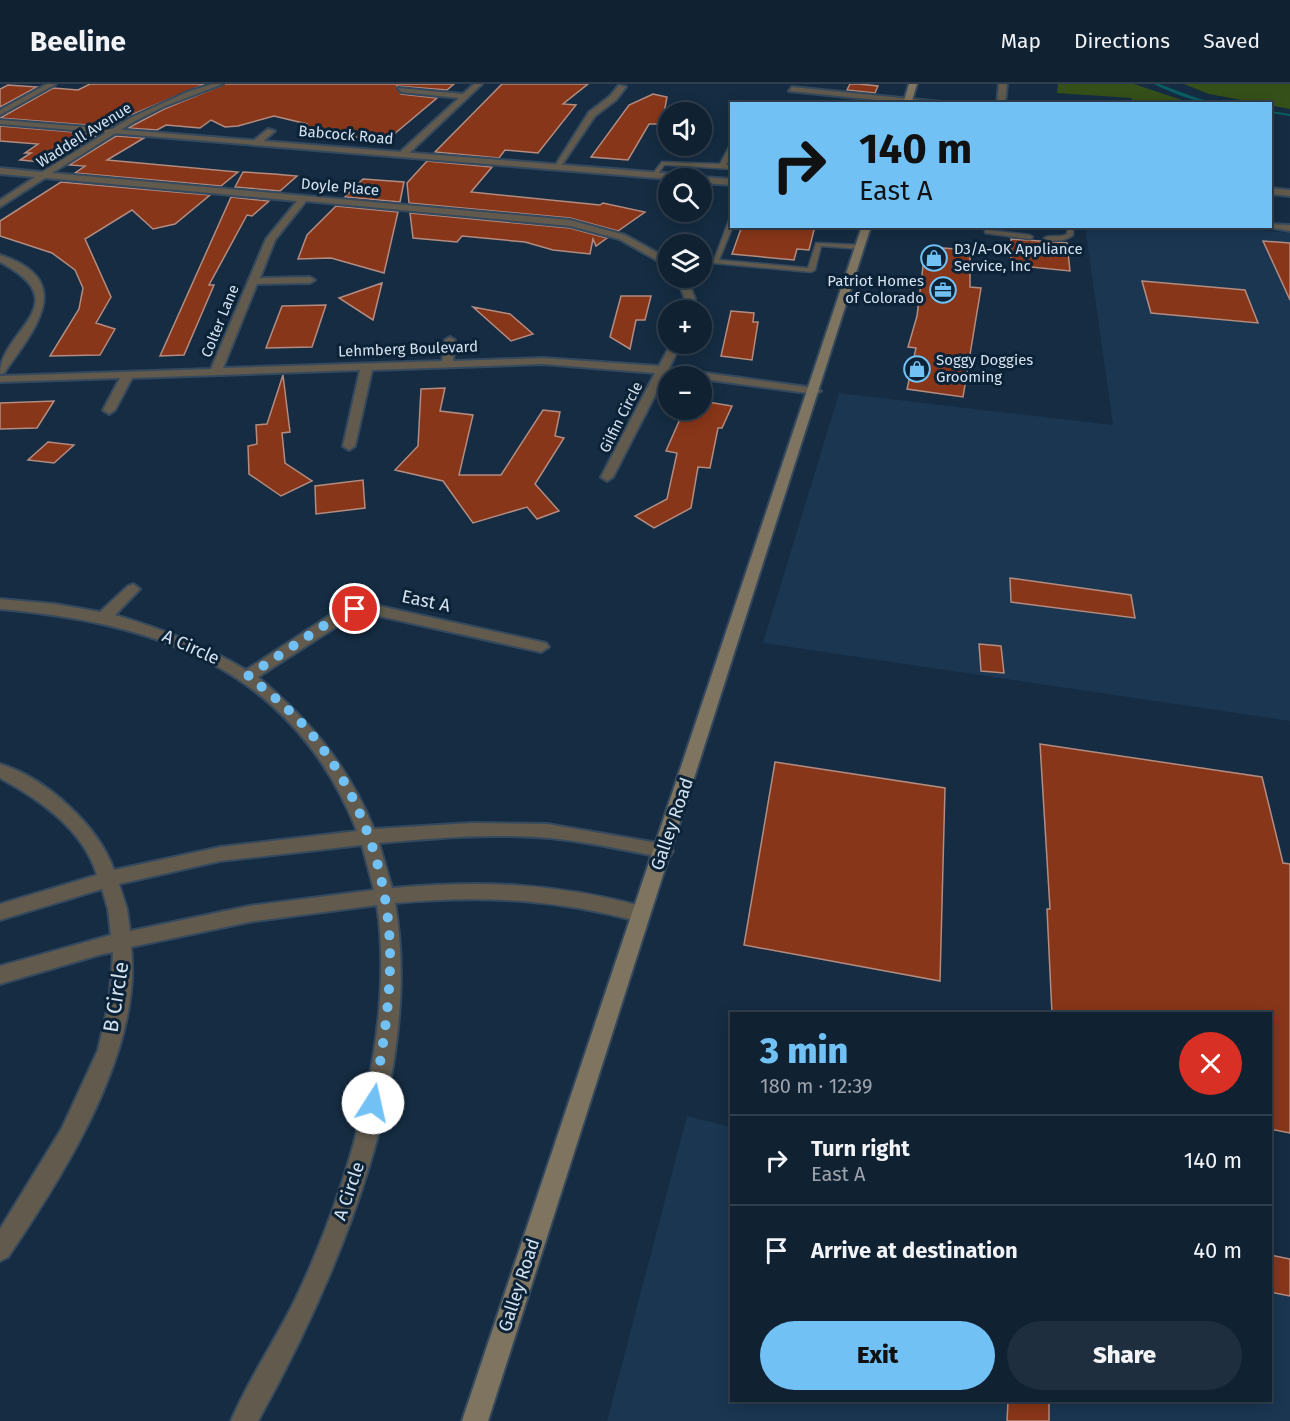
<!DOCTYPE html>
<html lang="en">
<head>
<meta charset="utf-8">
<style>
	body { margin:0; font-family:"Fira Sans",sans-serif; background:#1e2e3e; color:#f1f3f6; height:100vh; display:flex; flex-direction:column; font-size:22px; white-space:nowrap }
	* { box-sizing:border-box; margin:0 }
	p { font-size:20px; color:#9ca3ac }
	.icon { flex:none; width:33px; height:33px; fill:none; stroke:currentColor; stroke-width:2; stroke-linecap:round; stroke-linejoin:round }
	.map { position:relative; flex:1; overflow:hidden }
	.side { position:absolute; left:730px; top:928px; width:542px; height:390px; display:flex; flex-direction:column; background:#102132; border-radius:0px; box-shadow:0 3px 15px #0003,0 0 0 2px #303e4d }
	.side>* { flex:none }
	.guide { position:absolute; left:730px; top:18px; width:542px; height:126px; border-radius:0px; box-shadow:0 3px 15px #0003,0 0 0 2px #303e4d; background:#72c1f5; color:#111; overflow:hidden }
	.controls { position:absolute; left:658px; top:18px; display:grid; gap:12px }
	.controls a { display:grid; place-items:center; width:54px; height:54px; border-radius:50%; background:#102132; box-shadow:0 3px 15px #0003,0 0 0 2px #303e4d; font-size:30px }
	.pin { position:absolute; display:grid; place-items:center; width:51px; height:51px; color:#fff; margin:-26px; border:3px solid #fff; border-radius:50%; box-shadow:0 2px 6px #0007 }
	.me { position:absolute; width:66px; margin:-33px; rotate:10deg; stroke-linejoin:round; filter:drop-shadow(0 0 4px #0008) }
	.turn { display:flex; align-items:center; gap:21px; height:126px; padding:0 30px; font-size:27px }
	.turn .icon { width:78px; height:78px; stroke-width:2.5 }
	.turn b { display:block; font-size:42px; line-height:51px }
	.round { display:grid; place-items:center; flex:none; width:63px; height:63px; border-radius:32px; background:#1e2e3e }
	.head { display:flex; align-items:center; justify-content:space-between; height:102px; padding:0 30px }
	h1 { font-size:36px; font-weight:800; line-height:45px; color:#72c1f5 }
	.primary-button { display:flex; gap:12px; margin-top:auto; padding:12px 30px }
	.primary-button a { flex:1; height:69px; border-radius:36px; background:#72c1f5; color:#111; font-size:24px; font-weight:800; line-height:69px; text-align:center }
	.primary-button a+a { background:#1e2e3e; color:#f1f3f6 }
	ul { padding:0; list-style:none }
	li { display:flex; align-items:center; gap:18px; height:90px; padding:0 30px; border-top:2px solid #303e4d }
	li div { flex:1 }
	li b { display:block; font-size:22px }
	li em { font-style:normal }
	header { display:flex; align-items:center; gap:36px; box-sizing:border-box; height:84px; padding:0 30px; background:#102132; border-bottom:2px solid #303e4d }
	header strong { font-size:28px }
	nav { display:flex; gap:33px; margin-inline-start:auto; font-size:21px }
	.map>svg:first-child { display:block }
	.built { fill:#1a3651 }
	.green { fill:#365019 }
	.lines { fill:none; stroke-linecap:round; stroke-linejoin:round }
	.stream { fill:#095e63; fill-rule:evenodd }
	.building { fill:#883619; stroke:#b28c80; stroke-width:1.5 }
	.service-casing { stroke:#34495e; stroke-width:3 }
	.minor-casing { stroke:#34495e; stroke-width:4 }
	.tertiary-casing { stroke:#34495e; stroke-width:4 }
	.secondary-casing { stroke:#34495e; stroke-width:4 }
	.service { fill:#615a4d; fill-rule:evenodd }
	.minor { fill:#615a4d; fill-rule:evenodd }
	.tertiary { fill:#615a4d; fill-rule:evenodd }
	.secondary { fill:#7f745f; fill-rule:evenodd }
	.route { stroke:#72c1f5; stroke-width:10; stroke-dasharray:0 18 }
	.labels { text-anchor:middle; stroke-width:6; stroke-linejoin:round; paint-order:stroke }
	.far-street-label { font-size:15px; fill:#d4e2f0; stroke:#0b2237 }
	.far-poi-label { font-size:15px; fill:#d4e2f0; stroke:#0b2237; text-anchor:start }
	.street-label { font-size:18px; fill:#d4e2f0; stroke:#0b2237 }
	.near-street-label { font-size:21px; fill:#d4e2f0; stroke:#0b2237 }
</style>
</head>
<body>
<header>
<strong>Beeline</strong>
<nav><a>Map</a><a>Directions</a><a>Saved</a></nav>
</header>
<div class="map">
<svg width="1290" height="1337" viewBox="0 0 1290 1337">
	<rect width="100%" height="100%" fill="#152c42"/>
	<path class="built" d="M1214 142 1290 149V637L763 559 839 309 1113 341 1085 143Z
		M687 1032 732 1043V1317H1270L1271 1170 1290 1174V1337H607Z"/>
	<path class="green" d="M1058 0H1134L1191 19H1134L1131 14 1057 9Z
		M1184 0H1290V25L1209 10Z"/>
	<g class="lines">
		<path class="stream" d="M1154 0H1159L1197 14 1221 20C1199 20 1174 10 1154 0Z
			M1270 27 1290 30V32L1270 29Z"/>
	</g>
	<path class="building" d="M90 0H205L129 32 112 43 0 34 53 4 78 6Z
		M225 0H454L447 6 397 2 401 10 437 14 387 56 319 50 318 46 310 47 307 40 274 32 238 42 225 43 211 36 200 44 166 41 157 46 128 44 164 25Z
		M502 0H588L563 20 576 21 538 69 505 66 499 74 435 68Z
		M850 0H859L878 2 875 9 847 6Z
		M8 1 37 3 0 23V5Z
		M653 10 667 13 662 40H649L628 76 591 73 629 21Z
		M0 42 99 50 52 79 20 76 31 69H25L38 60 0 57Z
		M116 52 144 54 107 76 238 88 221 102 75 89 85 82 69 81Z
		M427 77 492 83 471 108 600 121 603 119 645 128 618 147 570 134 409 119 407 99Z
		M243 88 274 90 297 92 280 107 235 103Z
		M363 95 404 98 400 118 345 113Z
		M61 98 210 111 175 140 153 145 132 126 85 155 111 213 96 239 115 245 100 271 50 272 79 225 83 204 75 186 52 169 0 152V137Z
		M231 113 269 117 252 132 247 131 209 201H214L184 271 160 272Z
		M336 122 398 128 384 189 331 174 298 175 307 151Z
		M410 129 570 144 607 154 596 162 593 155 590 170 553 166 525 158 462 152 457 158 413 154Z
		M742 142H815L809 166 797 165 794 176 732 170Z
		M1011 155 1067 159 1070 187 1011 181Z
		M1263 157 1290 159V216Z
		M929 163 970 166V203L981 204 963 313 907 305 916 264 908 263 917 232 924 174H928Z
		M1142 197 1245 206 1258 239 1151 229Z
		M382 199 373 236 339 214Z
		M621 212H651L645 236H636L630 265 610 253Z
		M326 221 312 263 266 264 282 222Z
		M473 223 510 230 533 250 511 257Z
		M731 227 754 229 753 238H758L752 276 721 272Z
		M283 291 290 348 282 349 285 379 312 397 281 412 249 390 248 362 257 360 256 341 267 340Z
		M445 304 440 327 473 331 459 391H501L543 326 560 328 555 352 564 354 535 400 559 427 537 435 527 423 473 439 443 397 395 386 418 362 421 305Z
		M54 317 37 344 0 345V319Z
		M702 317 732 322 722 344H718L710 384 698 383 691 424 654 444 635 432 667 415 677 369 666 367 684 326H702Z
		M48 358 74 361 54 379 28 376Z
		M363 396 365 424 316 430 315 402Z
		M1010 494 1131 511 1135 534 1011 518Z
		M979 560 1001 562 1004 589 981 587Z
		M1040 660 1262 693 1283 779 1290 780V1049L1270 1045V930H1052L1047 825H1050Z
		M775 678 945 704 940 897 744 861Z
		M1270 1171 1290 1175V1212L1270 1208Z
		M1008 1317H1049V1337H1007Z"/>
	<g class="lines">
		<g class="service-casing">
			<path id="service" d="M732 61V69L726 81H732V85L668 81H664L656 93 651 92 662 78 720 80 729 63Z
				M732 134 733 142 719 176 808 184 816 159 861 161 864 163 861 165 821 162 815 186 811 188 713 179 729 136Z
				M1068 142 1073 144V151C1066 157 1052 159 1044 154 1050 150 1059 154 1067 150Z
				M987 146 1030 151 1033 153 1030 155 985 149V147Z"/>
		</g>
		<g class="minor-casing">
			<path id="minor" d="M47 0H56L0 31V26Z
				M212 0H223L163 23 135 37 52 89 570 136 625 151 669 175V183L619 155 570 142 306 117 275 156 260 194 310 193 315 196 310 199 257 200 223 284 442 277 445 256 450 253 455 256 453 277 543 274 659 282 671 260H681L669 284 815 304 821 307 815 310 702 295V292L666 290 613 393 607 397 601 393 655 289 543 280 372 286 355 362 349 366 343 362 360 286 132 294 115 326 109 330 103 326 120 294 0 298V292L211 285 266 155 297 117 45 94 0 123V116L35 93 0 90V84L42 88 130 34 187 8Z
				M474 0H482L405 73H399V69L459 14 401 8 398 4 463 10Z
				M999 0H1007L1005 20H997Z
				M619 1 626 3 616 16 595 32 559 85H553L589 28 610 12Z
				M792 3 942 18 945 20H915L789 7Z
				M268 45 275 47 259 61H253V57Z
				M1270 104 1290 106V112L1270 110Z
				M0 171C78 196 34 246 4 289L0 290C0 246 80 220 0 178Z
				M677 194H687L695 215 694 226H684L685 215Z
				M133 500 140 505 115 531C162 545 204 561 246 586L338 526 355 520H370L546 559 549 563 541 568 370 530H356L258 593C311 638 347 680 374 745L472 739 547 740 664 760 670 762 673 767 670 772 664 774C626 766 589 758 550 754 493 749 436 754 379 759L392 804C482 796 554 799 641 822L648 824 650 830 648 836 641 838C555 815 484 811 395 819 424 989 339 1191 258 1337H231C248 1296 275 1257 295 1216 348 1105 396 946 377 821L249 838 131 863C143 966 64 1091 8 1173L0 1177V1145L62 1044 98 966 109 918 113 871V868L99 871 0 900V882L111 851 108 825 102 805 0 836V820L97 791C83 745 40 716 0 694V680C46 694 98 741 114 786L220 763 357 747C293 586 160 539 0 525V515L55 520 100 528 128 502ZM362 761 374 806 249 822 130 847 127 825 119 800 220 777Z"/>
		</g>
		<g class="tertiary-casing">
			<path id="tertiary" d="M0 36 689 91 693 94 669 95 0 40Z
				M702 93 732 95V101L702 99V94H699Z
				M1270 140 1290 141V147L1262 142H1270Z"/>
		</g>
		<g class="secondary-casing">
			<path id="secondary" d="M909 0H917L911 20H903Z
				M862 142H871L488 1337H462Z"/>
		</g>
		<use href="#service" class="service"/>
		<use href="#minor" class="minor"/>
		<use href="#tertiary" class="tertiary"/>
		<use href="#secondary" class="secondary"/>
	</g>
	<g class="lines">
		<path class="route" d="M355 525 343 529 248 592C274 612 300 634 320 661 367 723 392 805 390 883 389 929 381 974 373 1019"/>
	</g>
	<defs>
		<g id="shop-ring" transform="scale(1.35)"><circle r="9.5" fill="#0b2237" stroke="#72c1f5" stroke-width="1.5"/><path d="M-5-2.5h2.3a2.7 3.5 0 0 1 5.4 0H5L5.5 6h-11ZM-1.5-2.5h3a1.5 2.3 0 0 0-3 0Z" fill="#72c1f5"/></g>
		<g id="office-ring" transform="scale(1.35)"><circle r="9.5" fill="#0b2237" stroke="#72c1f5" stroke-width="1.5"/><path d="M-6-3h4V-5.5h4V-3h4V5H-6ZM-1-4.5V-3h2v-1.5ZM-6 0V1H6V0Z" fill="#72c1f5"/></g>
	</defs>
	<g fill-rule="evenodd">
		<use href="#shop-ring" x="934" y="174"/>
		<use href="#office-ring" x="943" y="206"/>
		<use href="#shop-ring" x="917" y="285"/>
	</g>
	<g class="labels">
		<g class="far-street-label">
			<text transform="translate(84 51) rotate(-32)" y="5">Waddell Avenue</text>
			<text transform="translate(346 51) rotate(5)" y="5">Babcock Road</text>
			<text transform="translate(340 103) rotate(5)" y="5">Doyle Place</text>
			<text transform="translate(220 237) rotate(-68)" y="5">Colter Lane</text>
			<text transform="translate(408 265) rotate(-2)" y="5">Lehmberg Boulevard</text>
			<text transform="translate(621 333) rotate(-63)" y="5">Gilfin Circle</text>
		</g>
		<g class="far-poi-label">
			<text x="954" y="170">D3/A-OK Appliance<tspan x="954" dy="17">Service, Inc</tspan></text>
			<text x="924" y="202" text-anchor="end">Patriot Homes<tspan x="924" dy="17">of Colorado</tspan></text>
			<text x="936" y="281">Soggy Doggies<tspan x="936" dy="17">Grooming</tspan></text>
		</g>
		<g class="street-label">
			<text transform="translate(426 517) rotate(12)" y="6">East A</text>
			<text transform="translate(191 563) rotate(24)" y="6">A Circle</text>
			<text transform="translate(672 740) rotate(-71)" y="6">Galley Road</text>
			<text transform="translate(349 1107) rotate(-71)" y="6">A Circle</text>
			<text transform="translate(519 1201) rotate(-72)" y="6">Galley Road</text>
		</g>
		<g class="near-street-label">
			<text transform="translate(116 913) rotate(-81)" y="7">B Circle</text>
		</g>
	</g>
</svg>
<div class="controls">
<a><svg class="icon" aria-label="sound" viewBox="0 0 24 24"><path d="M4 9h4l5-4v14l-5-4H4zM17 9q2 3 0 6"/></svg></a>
<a><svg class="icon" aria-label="search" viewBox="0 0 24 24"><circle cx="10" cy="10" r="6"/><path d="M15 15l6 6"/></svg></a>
<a><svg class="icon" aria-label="layers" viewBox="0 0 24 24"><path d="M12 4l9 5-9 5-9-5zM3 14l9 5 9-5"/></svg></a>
<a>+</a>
<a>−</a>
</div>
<div class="pin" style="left:355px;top:525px;background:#d93025"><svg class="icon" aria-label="arrive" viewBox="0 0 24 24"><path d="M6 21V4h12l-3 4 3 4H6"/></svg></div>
<svg class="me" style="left:373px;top:1019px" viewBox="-20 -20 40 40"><circle r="19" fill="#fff"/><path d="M0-13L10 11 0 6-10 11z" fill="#72c1f5"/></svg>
<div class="guide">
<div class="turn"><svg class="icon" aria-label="right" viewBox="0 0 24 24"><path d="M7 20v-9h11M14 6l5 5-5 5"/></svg><div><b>140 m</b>East A</div></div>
</div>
<section class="side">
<div class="head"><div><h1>3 min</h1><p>180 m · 12:39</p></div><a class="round" style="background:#d93025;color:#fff"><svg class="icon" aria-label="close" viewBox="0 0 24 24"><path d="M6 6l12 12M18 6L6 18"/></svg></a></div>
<ul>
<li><svg class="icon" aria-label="right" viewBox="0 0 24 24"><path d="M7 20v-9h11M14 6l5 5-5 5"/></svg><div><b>Turn right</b><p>East A</p></div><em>140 m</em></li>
<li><svg class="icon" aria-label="arrive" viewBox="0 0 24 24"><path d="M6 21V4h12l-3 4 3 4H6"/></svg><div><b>Arrive at destination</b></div><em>40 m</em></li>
</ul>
<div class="primary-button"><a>Exit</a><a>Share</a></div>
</section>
</div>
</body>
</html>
